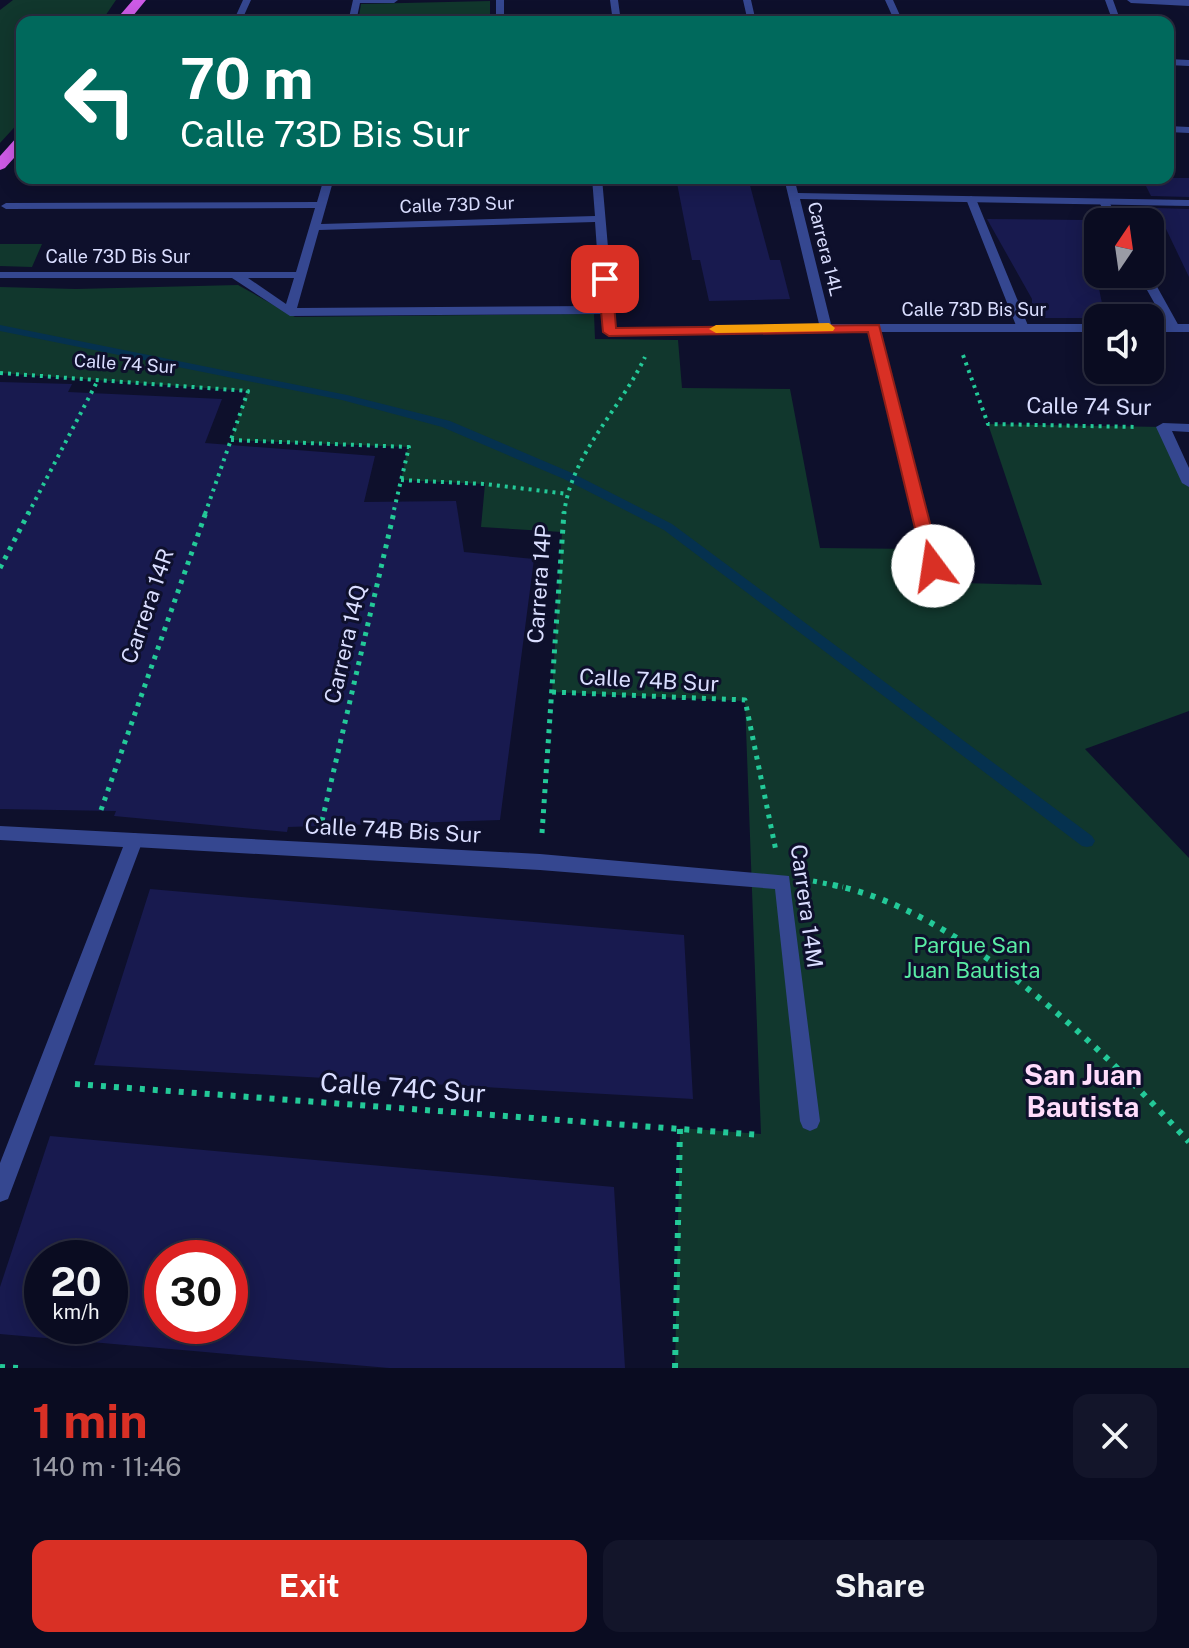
<!DOCTYPE html>
<html lang="en">
<head>
<meta charset="utf-8">
<style>
	body { margin:0; font-family:"Public Sans",sans-serif; background:#13152a; color:#f1f3f6; height:100vh; display:flex; flex-direction:column; font-size:30px; white-space:nowrap }
	* { box-sizing:border-box; margin:0 }
	p { font-size:26px; color:#999ba5 }
	.icon { flex:none; width:44px; height:44px; fill:none; stroke:currentColor; stroke-width:2; stroke-linecap:round; stroke-linejoin:round }
	.map { position:relative; height:1368px; overflow:hidden }
	.sheet { display:flex; flex-direction:column; background:#0a0c21; flex:1 }
	.sheet>* { flex:none }
	.banner { position:absolute; left:16px; top:16px; width:1158px; height:168px; border-radius:16px; box-shadow:0 4px 20px #0003,0 0 0 2px #2a2c3f; background:#00695c; color:#fff; overflow:hidden }
	.needle { width:52px; rotate:13deg }
	.controls { position:absolute; left:1084px; top:208px; display:grid; gap:16px }
	.controls a { display:grid; place-items:center; width:80px; height:80px; border-radius:16px; background:#0a0c21; box-shadow:0 4px 20px #0003,0 0 0 2px #2a2c3f; font-size:40px }
	.speed { position:absolute; left:24px; top:1240px; display:flex; gap:16px; font-size:40px; font-weight:700; text-align:center }
	.speed>* { display:grid; place-content:center; width:104px; height:104px; border-radius:50%; background:#0a0c21; box-shadow:0 4px 20px #0003,0 0 0 2px #2a2c3f; line-height:1 }
	.speed small { font-size:20px; font-weight:400 }
	.speed .limit { border:12px solid #d22; background:#fff; color:#111 }
	.pin { position:absolute; display:grid; place-items:center; width:68px; height:68px; color:#fff; margin:-34px; border-radius:16px; box-shadow:0 4px 12px #0006 }
	.me { position:absolute; width:88px; margin:-44px; rotate:346deg; stroke-linejoin:round; filter:drop-shadow(0 0 6px #0008) }
	.turn { display:flex; align-items:center; gap:28px; height:168px; padding:0 32px; font-size:36px }
	.turn .icon { width:104px; height:104px; stroke-width:2.5 }
	.turn b { display:block; font-size:56px; line-height:68px }
	.round { display:grid; place-items:center; flex:none; width:84px; height:84px; border-radius:16px; background:#13152a }
	.summary { display:flex; align-items:center; justify-content:space-between; height:136px; padding:0 32px }
	h1 { font-size:48px; font-weight:700; line-height:60px; color:#d93025 }
	.action { display:flex; gap:16px; margin-top:auto; padding:16px 32px }
	.action a { flex:1; height:92px; border-radius:16px; background:#d93025; color:#fff; font-size:32px; font-weight:700; line-height:92px; text-align:center }
	.action a+a { background:#13152a; color:#f1f3f6 }
	.map>svg:first-child { display:block }
	.green { fill:#11372d }
	.lines { fill:none; stroke-linecap:round; stroke-linejoin:round }
	.stream { fill:#05314f; fill-rule:evenodd }
	.building { fill:#181a4f; fill-rule:evenodd }
	.path-far2 { stroke:#23c998; stroke-width:4; stroke-dasharray:3 5; stroke-linecap:butt }
	.path-far1 { stroke:#23c998; stroke-width:5; stroke-dasharray:4 6; stroke-linecap:butt }
	.path { stroke:#23c998; stroke-width:6; stroke-dasharray:5 8; stroke-linecap:butt }
	.minor { fill:#354790; fill-rule:evenodd }
	.tertiary { fill:#354790; fill-rule:evenodd }
	.trunk { fill:#ce5be7; fill-rule:evenodd }
	.route { fill:#d93025; stroke:#8d1f18; stroke-width:2 }
	.slow { fill:#f59e0b }
	.labels { text-anchor:middle; stroke-width:6; stroke-linejoin:round; paint-order:stroke }
	.far-street-label { font-size:18px; fill:#dadeff; stroke:#0e102c }
	.street-label { font-size:22px; fill:#dadeff; stroke:#0e102c }
	.park-label { font-size:22px; fill:#59eca4; stroke:#0e102c }
	.near-street-label { font-size:26px; fill:#dadeff; stroke:#0e102c }
	.near-neighbourhood-label { font-size:28px; font-weight:bold; fill:#ffdcfb; stroke:#0e102c }
</style>
</head>
<body>
<div class="map">
<svg width="1189" height="1368" viewBox="0 0 1189 1368">
	<rect width="100%" height="100%" fill="#0e102c"/>
	<path class="green" d="M13 0H116L101 22H22V119L0 143V10Z
		M490 1V22H358L361 4Z
		M0 244H42L32 267 0 266Z
		M238 285 295 317 594 314 595 339 678 340 682 388 790 389 820 548 917 549 925 582 1042 585 988 424 1163 427 1189 483V711L1085 749 1189 858V1368H675L680 1128 761 1134 745 701 552 692 562 532 481 527 485 484 401 480 408 447 231 440 247 391 0 373V287L76 289Z"/>
	<g class="lines">
		<path class="stream" d="M0 325 347 395 450 421 572 473 672 524 1092 836 1095 841 1092 846 1087 847 1082 846 664 530 564 479 442 427 342 400 0 331Z"/>
	</g>
	<path class="building" d="M676 178H748L770 260H780L790 299 709 301 700 260H692Z
		M1142 178H1189V197L1151 196Z
		M1156 208 1189 209V277Z
		M987 219 1085 220 1105 318H1032V299Z
		M0 382 72 384 68 392 222 399 205 443 375 456 364 502 456 501 464 552 534 559 500 820 288 827 287 832 114 816 116 811 0 809Z
		M150 889 684 935 693 1099 94 1065Z
		M50 1136 614 1187 625 1368H389L0 1334V1287ZM42 1258H110V1326H42ZM162 1258H230V1326H162Z"/>
	<g class="lines">
		<path class="path-far2" d="M963 355 988 424 1137 427
			M0 373 248 391 205 514
			M231 440 409 447 393 514
			M401 480 485 484 568 494
			M28 514 98 380
			M564 514C571 454 620 410 645 357"/>
		<path class="path-far1" d="M0 568 29 512
			M552 692 745 700 776 851
			M101 810 206 512
			M322 821 394 512
			M542 833 564 512
			M813 881 843 887"/>
		<path class="path" d="M833 885C961 910 1103 1049 1189 1142
			M75 1084 761 1135
			M0 1367 19 1368
			M675 1368 680 1128"/>
		<path class="minor" d="M243 0H251L241 22H233Z
			M353 0H398L394 3H360L356 22H348Z
			M496 0H504V22H496Z
			M610 0H618L621 22H613Z
			M885 0H893L903 22H895Z
			M1105 0H1113L1121 22H1113Z
			M1127 0H1189V6L1131 3Z
			M1168 59 1189 60V66L1168 65Z
			M1168 126 1189 127V133L1168 132Z
			M324 178H334L321 224 595 216 592 178H602L615 328 826 324 832 328 826 332 609 336 603 332 602 314 290 316 232 278H0V272H296L315 208 6 209 1 206 6 203 317 202ZM595 222 601 306 297 308 319 230ZM248 278H294L286 304Z
			M971 196 976 199 1029 328 1027 331H1019L1017 328 966 199Z
			M1104 199 1108 200 1120 222H1110L1099 202Z
			M1138 274H1150L1180 328 1178 331H1170Z
			M874 324 880 328 940 566 933 571 926 566 868 328Z
			M1163 423 1189 424V432L1172 431 1189 468V487L1182 483 1156 427Z
			M134 833 540 854 789 876 820 1121 817 1128 810 1131 803 1128 800 1121 775 889 540 870 134 847 128 845 125 840 128 835Z"/>
		<path class="tertiary" d="M743 0H751L756 22H748Z
			M784 178H794L798 193 1189 200V206L800 199 831 324H1098V332H826L820 328Z
			M1150 324H1189V332H1150Z
			M0 826 134 833 140 835 143 840 11 1191 8 1199 0 1202V1163L123 847 0 840Z"/>
		<path class="trunk" d="M133 0H146L128 22H114Z
			M22 135V149L5 168 0 170V156L17 137Z"/>
	</g>
	<path class="route" d="M605 275 612 279 616 328 879 325 941 566 939 570 933 572 924 566 868 332 609 336 603 332 598 279Z"/>
	<path class="slow" d="M829 323 835 328 833 331 716 333 709 329 716 325Z"/>
	<g class="labels">
		<g class="far-street-label">
			<text transform="translate(457 205) rotate(-2)" y="6">Calle 73D Sur</text>
			<text transform="translate(825 249) rotate(76)" y="6">Carrera 14L</text>
			<text x="118" y="263">Calle 73D Bis Sur</text>
			<text x="974" y="316">Calle 73D Bis Sur</text>
			<text transform="translate(125 364) rotate(4)" y="6">Calle 74 Sur</text>
		</g>
		<g class="street-label">
			<text transform="translate(1089 406) rotate(1)" y="8">Calle 74 Sur</text>
			<text transform="translate(539 584) rotate(-86)" y="8">Carrera 14P</text>
			<text transform="translate(147 606) rotate(-71)" y="8">Carrera 14R</text>
			<text transform="translate(345 644) rotate(-77)" y="8">Carrera 14Q</text>
			<text transform="translate(649 680) rotate(3)" y="8">Calle 74B Sur</text>
			<text transform="translate(393 830) rotate(3)" y="8">Calle 74B Bis Sur</text>
			<text transform="translate(807 906) rotate(82)" y="8">Carrera 14M</text>
		</g>
		<g class="park-label">
			<text x="972" y="953">Parque San<tspan x="972" dy="25">Juan Bautista</tspan></text>
		</g>
		<g class="near-street-label">
			<text transform="translate(403 1088) rotate(4)" y="9">Calle 74C Sur</text>
		</g>
		<g class="near-neighbourhood-label">
			<text x="1083" y="1085">San Juan<tspan x="1083" dy="32">Bautista</tspan></text>
		</g>
	</g>
</svg>
<div class="controls">
<a><svg class="needle" viewBox="-14 -14 28 28"><path d="M0-13l5 13h-10z" fill="#e53935"/><path d="M0 13l5-13h-10z" fill="#999ba5"/></svg></a>
<a><svg class="icon" aria-label="sound" viewBox="0 0 24 24"><path d="M4 9h4l5-4v14l-5-4H4zM17 9q2 3 0 6"/></svg></a>
</div>
<div class="speed"><div>20<small>km/h</small></div><div class="limit">30</div></div>
<div class="pin" style="left:605px;top:279px;background:#d93025"><svg class="icon" aria-label="arrive" viewBox="0 0 24 24"><path d="M6 21V4h12l-3 4 3 4H6"/></svg></div>
<svg class="me" style="left:933px;top:566px" viewBox="-20 -20 40 40"><circle r="19" fill="#fff"/><path d="M0-13L10 11 0 6-10 11z" fill="#d93025"/></svg>
<div class="banner">
<div class="turn"><svg class="icon" aria-label="left" viewBox="0 0 24 24"><path d="M17 20v-9H6M10 6l-5 5 5 5"/></svg><div><b>70 m</b>Calle 73D Bis Sur</div></div>
</div>
</div>
<section class="sheet">
<div class="summary"><div><h1>1 min</h1><p>140 m · 11:46</p></div><a class="round"><svg class="icon" aria-label="close" viewBox="0 0 24 24"><path d="M6 6l12 12M18 6L6 18"/></svg></a></div>
<div class="action"><a>Exit</a><a>Share</a></div>
</section>
</body>
</html>
